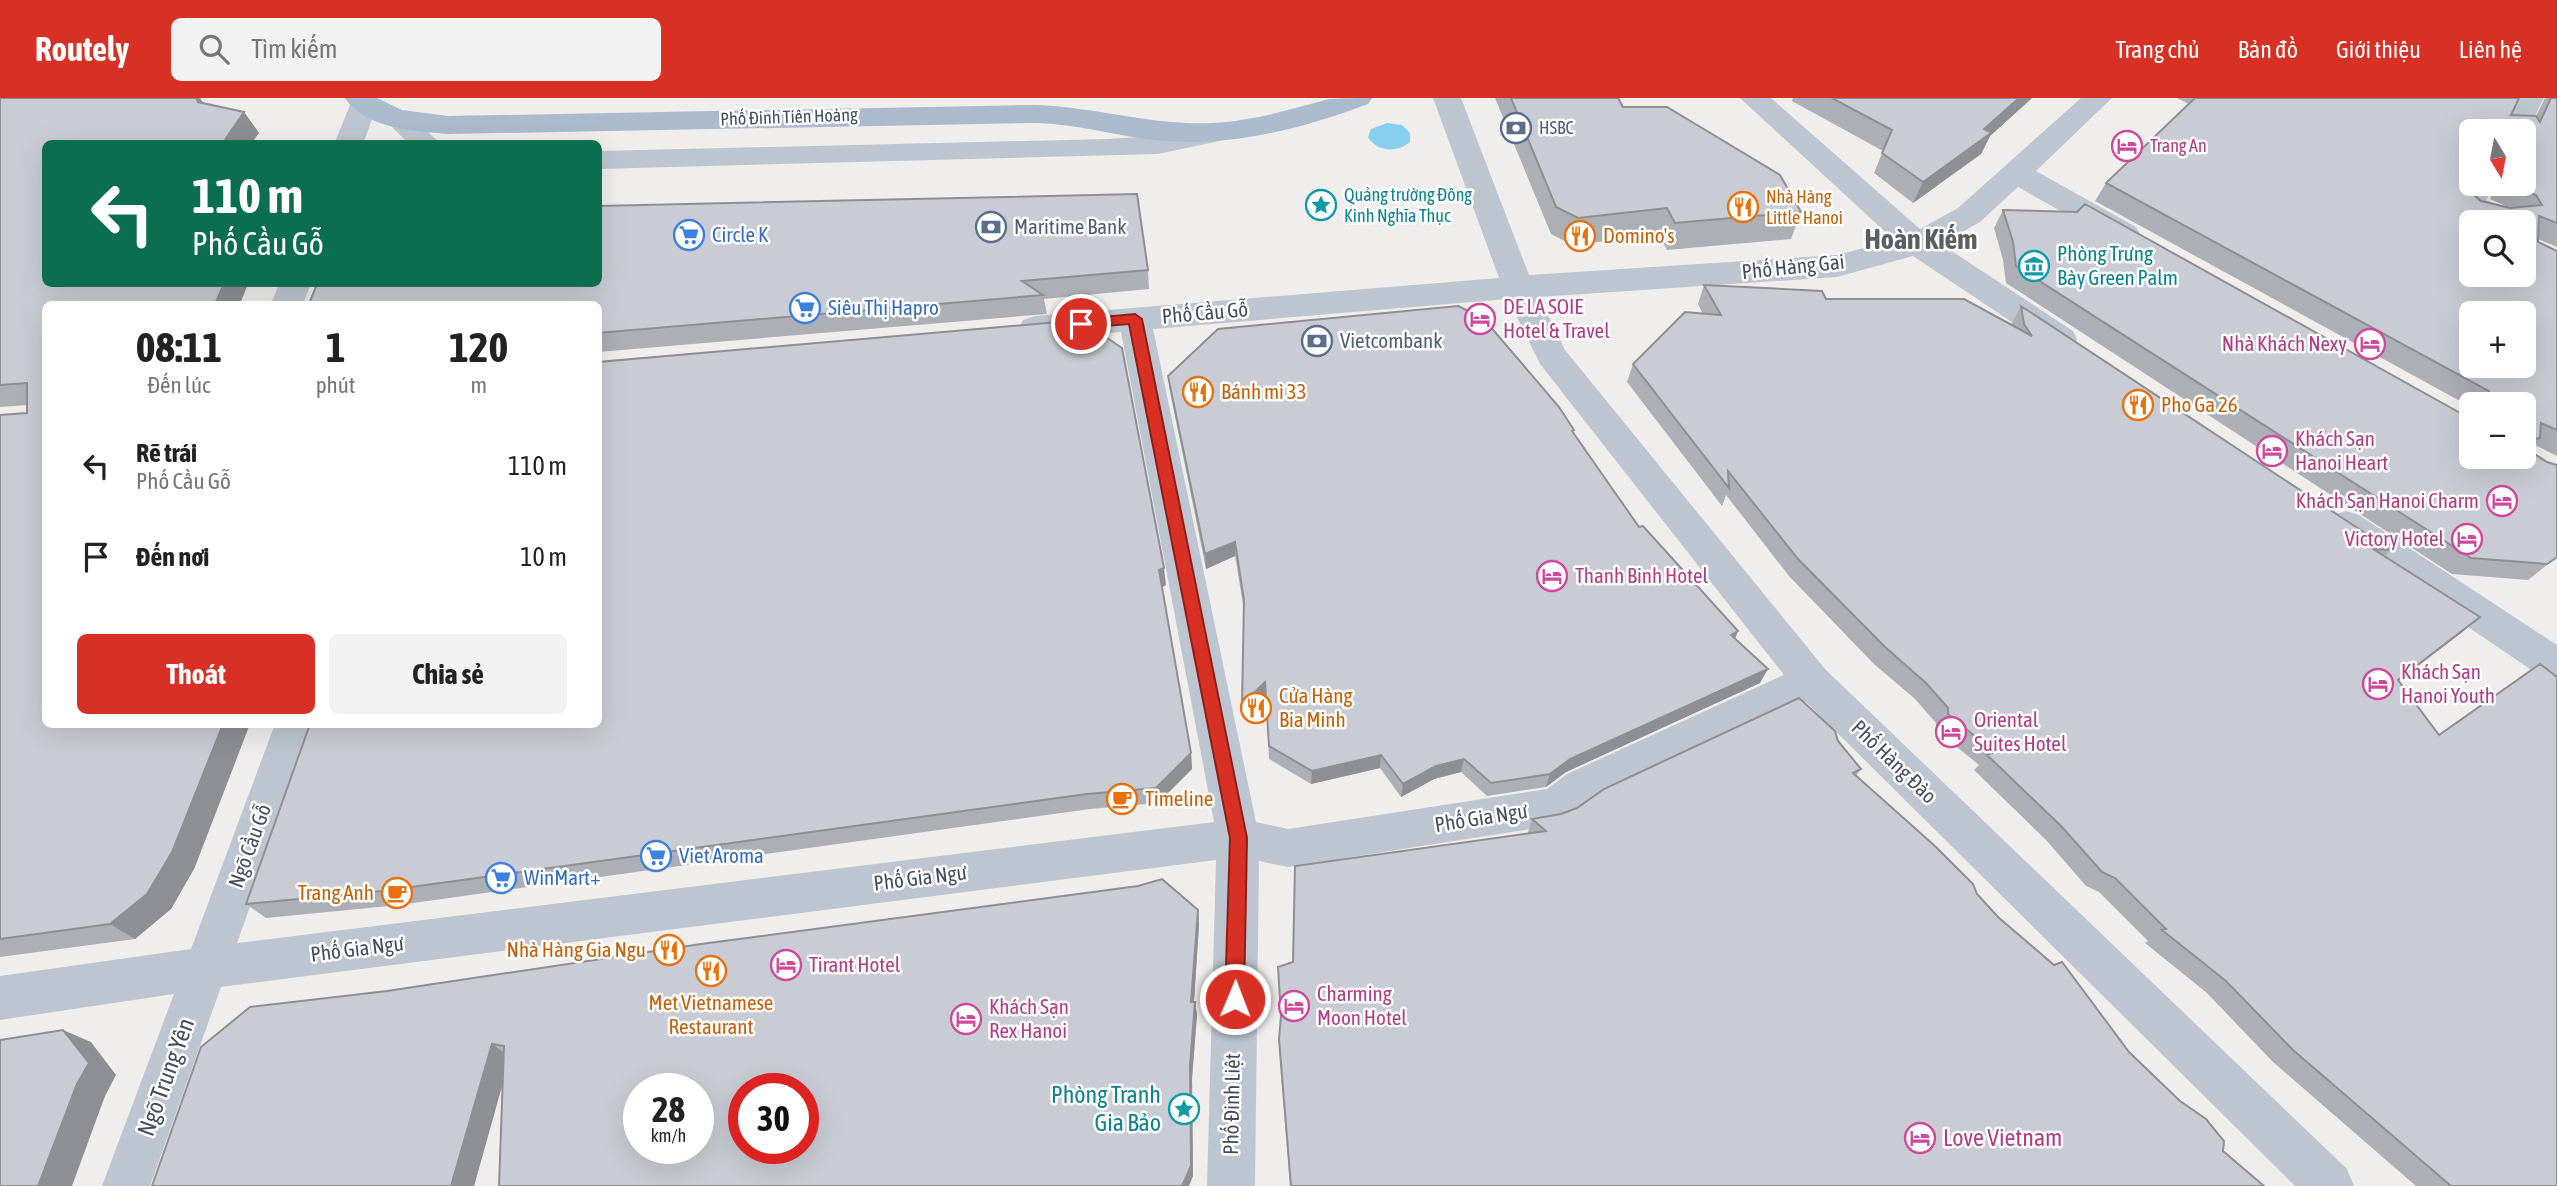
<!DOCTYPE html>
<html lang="vi">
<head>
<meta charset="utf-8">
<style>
	body { margin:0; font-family:"Asap Condensed",sans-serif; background:#f2f2f2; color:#222; height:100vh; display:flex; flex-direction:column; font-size:26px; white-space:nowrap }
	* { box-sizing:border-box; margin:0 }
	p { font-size:23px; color:#767676 }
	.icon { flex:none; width:38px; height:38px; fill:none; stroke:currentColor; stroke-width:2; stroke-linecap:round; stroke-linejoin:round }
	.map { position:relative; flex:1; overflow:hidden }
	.panel { position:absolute; left:42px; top:203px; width:560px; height:427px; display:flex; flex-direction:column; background:#fff; border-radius:10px; box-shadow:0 7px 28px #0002 }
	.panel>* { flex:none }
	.top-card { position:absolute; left:42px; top:42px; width:560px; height:147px; border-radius:10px; box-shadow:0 7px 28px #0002; background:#0b6e4f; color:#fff; overflow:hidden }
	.needle { width:46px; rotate:170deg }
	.buttons { position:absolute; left:2459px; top:21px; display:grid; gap:14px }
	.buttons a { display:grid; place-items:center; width:77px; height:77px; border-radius:10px; background:#fff; box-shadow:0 7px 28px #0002; font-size:35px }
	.speed { position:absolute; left:623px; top:975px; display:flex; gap:14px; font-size:35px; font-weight:700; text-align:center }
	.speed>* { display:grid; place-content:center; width:91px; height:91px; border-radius:50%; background:#fff; box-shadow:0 7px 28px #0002; line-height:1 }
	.speed small { font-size:18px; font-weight:400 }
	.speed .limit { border:10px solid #d22; background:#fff; color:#111 }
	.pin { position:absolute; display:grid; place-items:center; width:60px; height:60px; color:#fff; margin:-30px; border:4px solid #fff; border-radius:50%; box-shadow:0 2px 7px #0007 }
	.me { position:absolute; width:77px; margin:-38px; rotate:1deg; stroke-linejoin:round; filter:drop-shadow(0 0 5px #0008) }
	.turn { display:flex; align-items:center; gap:24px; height:147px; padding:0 35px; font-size:32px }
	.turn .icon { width:91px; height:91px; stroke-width:2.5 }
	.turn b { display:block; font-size:49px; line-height:60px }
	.eta { display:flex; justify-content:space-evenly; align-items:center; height:119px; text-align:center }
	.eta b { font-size:42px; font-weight:700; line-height:49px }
	.action { display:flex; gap:14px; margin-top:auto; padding:14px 35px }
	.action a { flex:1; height:80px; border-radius:10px; background:#d93025; color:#fff; font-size:28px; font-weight:700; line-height:80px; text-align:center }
	.action a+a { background:#f2f2f2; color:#222 }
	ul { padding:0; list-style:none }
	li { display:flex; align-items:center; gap:21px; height:91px; padding:0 35px }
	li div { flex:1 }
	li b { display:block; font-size:26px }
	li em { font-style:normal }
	header { display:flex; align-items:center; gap:42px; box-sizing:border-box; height:98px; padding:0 35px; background:#d93025; color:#fff }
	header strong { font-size:33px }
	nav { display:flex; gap:38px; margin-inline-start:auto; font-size:24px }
	.search { width:490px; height:63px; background:#f2f2f2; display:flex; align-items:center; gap:18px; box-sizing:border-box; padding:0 24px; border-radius:10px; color:#767676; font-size:26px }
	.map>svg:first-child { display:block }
	.water { fill:#85d0ee }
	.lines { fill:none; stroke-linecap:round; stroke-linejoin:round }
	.minor { fill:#bdc6d0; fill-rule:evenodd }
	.major { fill:#acbace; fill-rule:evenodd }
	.wall { fill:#adafb6; fill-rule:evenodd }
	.shaded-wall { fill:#8d8f94 }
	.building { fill:#c9ccd4; stroke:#8d8f94; stroke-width:2; fill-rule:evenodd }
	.route { fill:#d93025; stroke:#8d1f18; stroke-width:2 }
	.labels { text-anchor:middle; stroke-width:5; stroke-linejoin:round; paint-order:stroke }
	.far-street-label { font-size:18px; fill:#454f5c; stroke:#fff }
	.far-service-label { font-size:18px; fill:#4e5e75; stroke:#fff; text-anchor:start }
	.far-hotel-label { font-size:18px; fill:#b23c85; stroke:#fff; text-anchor:start }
	.far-culture-label { font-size:18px; fill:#0d838f; stroke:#fff; text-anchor:start }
	.far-food-label { font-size:18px; fill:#c56008; stroke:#fff; text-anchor:start }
	.service-label { font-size:21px; fill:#4e5e75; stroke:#fff; text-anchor:start }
	.shop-label { font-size:21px; fill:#366cbe; stroke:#fff; text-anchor:start }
	.food-label { font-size:21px; fill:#c56008; stroke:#fff; text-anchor:start }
	.culture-label { font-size:21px; fill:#0d838f; stroke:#fff; text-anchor:start }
	.street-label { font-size:21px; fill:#454f5c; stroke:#fff }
	.hotel-label { font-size:21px; fill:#b23c85; stroke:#fff; text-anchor:start }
	.near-street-label { font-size:24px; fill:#454f5c; stroke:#fff }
	.near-culture-label { font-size:24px; fill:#0d838f; stroke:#fff; text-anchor:end }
	.near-hotel-label { font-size:24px; fill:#b23c85; stroke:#fff; text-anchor:start }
	.district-label { font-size:28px; font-weight:bold; fill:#5a5d63; stroke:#fff }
</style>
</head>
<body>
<header>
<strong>Routely</strong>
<div class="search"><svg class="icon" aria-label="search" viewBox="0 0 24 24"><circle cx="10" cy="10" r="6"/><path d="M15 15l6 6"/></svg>Tìm kiếm</div>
<nav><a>Trang chủ</a><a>Bản đồ</a><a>Giới thiệu</a><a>Liên hệ</a></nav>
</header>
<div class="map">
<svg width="2557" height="1088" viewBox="0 0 2557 1088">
	<rect width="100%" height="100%" fill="#f0eeed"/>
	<path class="water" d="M1387 25 1402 27 1410 35V44C1397 55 1377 54 1368 39L1371 31Z"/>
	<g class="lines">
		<path class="minor" d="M353 0H375L378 5 363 46H334Z
			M1433 0H1461L1529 177 1837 157 1894 142 1740 0H1771L1920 131 1958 110 2081 0H2112L2036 73 2136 129 2140 136 2136 143 2125 146 2114 143 2018 89 1980 124 1941 146 2073 233 2077 241 2073 249 2061 253 2049 249 1913 158 1837 179 1539 199 1565 252 1825 571 2347 1071 2354 1088H2295L1806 604 1597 702 1571 721 1556 727 1288 769 1259 763 1255 1088H1207L1216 762 221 889 150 1088H102L174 896 0 922V878L191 851 275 626H315L237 845 1214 724 1121 234 1035 242 1023 238 1019 230 1023 222 1035 218 1499 180ZM1508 201 1540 266 1784 577 1567 676 1547 691 1288 731 1256 724 1153 231Z
			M2516 0H2544L2524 39V33H2498Z
			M400 14 410 17 441 46H409L386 23 390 17Z
			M1219 26 1229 29 1234 35 1229 41 1158 56 598 71V53L1106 41 1158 38Z
			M2471 79V86H2496L2486 102 2519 117 2523 124C2500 124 2467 129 2453 106Z
			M279 186H311L303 206H271Z
			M2346 413 2359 417 2557 547V584L2543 580 2333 437 2328 427 2333 417Z"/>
		<path class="major" d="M345 0H377L402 12 448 18 1036 7C1096 9 1153 28 1213 25 1254 23 1290 11 1329 1 1342 0 1359 0 1372 0L1368 6C1299 32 1227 50 1153 42 1114 37 1076 26 1036 25L448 36C414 33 366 31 345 0Z"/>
	</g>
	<path class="wall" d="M0 0 204 5 244 14 259 35 46 206 195 769 171 811 135 841 0 859V317L27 315V307L0 309Z
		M1495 0H1618L1623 9 1801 114 1791 141 1667 152 1659 137 1572 147 1551 136Z
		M1793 0H2032L1990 38 1981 56 1913 105 1874 75 1883 53 1792 3Z
		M2177 0H2519L2511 17 2536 18 2545 0H2557V149L2538 141V144L2557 153V358L2533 346 2529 350 2557 459 2528 482 2452 476 2006 185 2003 162 1994 130 2003 112 2524 359V306H2471V309L2095 103 2106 85 2189 6ZM2471 33H2524V86H2497L2490 101 2508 109 2481 103 2466 90Z
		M1148 172 1149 191 1044 201 1047 216 598 254V206Z
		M1704 187 1826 201 2011 227 2021 208 2391 452 2385 458 2480 519 2398 583 2557 1088H2416L2272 963 2207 895 2145 845 2148 843 2099 794 2086 788 2047 743 1974 672 1979 667 1936 632V625L1915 601 1874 566 1789 478 1726 397 1722 408 1627 284 1633 266 1703 216 1698 206Z
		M1168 278 1574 332 1573 335 1639 429 1738 533 1735 541 1760 585 1566 674 1546 689 1487 698 1461 674 1434 681 1401 699 1380 670 1311 686 1269 661 1266 598 1243 620 1244 512 1235 458 1206 471 1170 294Z
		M1166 487 1162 489 1191 655 1192 671 1158 705 1090 711 399 807 266 820 246 806Z
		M1838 643 1861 671 1856 678 1977 796 2223 1053 2264 1088H1290L1279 951 1281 923 1278 869 1293 864 1529 736 1528 734 1532 721 1561 716Z
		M1198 812 1199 827 1194 904H1195L1197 917 1192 980 1193 1078 503 985 474 1088 201 949Z"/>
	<path class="shaded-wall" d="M196 0H200L205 7 198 4Z
		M2019 0H2032L1990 38 1981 56 1913 105 1923 84Z
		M244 14 259 35 251 46H222Z
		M224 186H248L240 206H215Z
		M1235 444V458L1206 471 1205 456Z
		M1164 470 1166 487 1161 490 1159 472Z
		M2480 519 2460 536 2378 598 2398 582Z
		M1738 533 1732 548 1731 537Z
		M1768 571 1760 585 1566 674 1546 689 1550 676 1570 661Z
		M1265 584 1266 598 1243 620 1242 607Z
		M223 626H250L195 769 171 811 135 841 110 826Z
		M1191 655 1192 671 1158 705 1156 690Z
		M1381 657 1380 670 1311 686 1312 673Z
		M1464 661 1461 674 1434 681 1401 699 1403 686 1436 668Z
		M1198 812 1199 827 1193 918 1191 904Z
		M1195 904 1197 917 1192 980 1193 1078 1189 1088H1182Z
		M63 932 91 944 116 977 105 998 72 1088H38Z
		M492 946 510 959 474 1088H451Z"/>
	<path class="building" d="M0 0H196L198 4 244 14 222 46H46V186H224L215 206H46V626H223L172 754 147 796 110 826 0 841V317L27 315V285L0 287Z
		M1511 0H1618L1623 9H1667L1780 77 1801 114 1675 125 1667 110 1578 120 1556 109Z
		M1832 0H2019L1984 31 1991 35 1923 84 1882 55 1892 32Z
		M2195 0H2519L2511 17 2536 18 2540 24 2551 0H2557V125L2539 118 2538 144 2557 153V332L2541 325 2540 340 2524 342V306H2490L2489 293 2106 85ZM2471 33H2524V86H2510L2536 97 2542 107 2510 110 2481 103 2466 90 2471 82ZM2471 124H2524V177H2471ZM2471 215H2524V268H2471Z
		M1137 96 1148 172 1022 183 1043 197 598 235V206H309L317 186H598V108Z
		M2085 106 2471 321V359H2524V344L2533 355 2547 364 2557 367V459L2547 466 2471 460 2016 168 2013 144 2003 112 2077 114Z
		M1704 187 1822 193 1826 201H1964L2032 238 2024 226 2021 208 2391 452 2373 451 2480 519 2398 582 2439 637 2540 566 2557 579V1088H2451L2293 952 2226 883 2162 832 2166 831 2115 780 2102 774 2062 729 1987 657 1994 654 1948 616V610L1926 585 1885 549 1798 461 1728 373 1729 390 1633 266 1685 214 1721 217Z
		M1458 208 1483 220 1559 309 1574 332 1572 333 1639 429 1643 428 1738 533 1731 537 1768 571 1570 661 1550 676 1491 685 1464 661 1436 668 1403 686 1381 657 1312 673 1269 648 1265 584 1242 607 1244 502 1235 444 1205 456 1168 278 1218 231Z
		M1081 222 1122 250 1164 470 1159 472 1191 655 1156 690 1087 696 382 793 246 806 310 626H598V264Z
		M1799 600 1835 633 1838 643 1861 671 1853 675 1936 749 1973 786 1977 796 1998 819 2054 867 2062 864 2129 954 2180 1003 2206 1021 2224 1043 2223 1053 2264 1088H1291L1279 941 1281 918 1278 869 1293 864 1295 768 1546 733 1532 721 1561 716 1577 710 1604 691Z
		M1162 781 1198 812 1191 904H1195L1190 968 1191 1068 1182 1088H499L504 948 492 946 451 1088H152L201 949 250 909 387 893 701 846 1138 788ZM639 990H698V1050H639ZM744 990H803V1050H744Z
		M63 932 89 965 77 986 38 1088H0V942Z"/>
	<path class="route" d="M1135 216 1142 221 1247 740 1244 901 1241 907 1235 910 1228 907 1225 901 1230 740 1129 226 1081 230 1075 226 1081 221Z"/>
	<defs>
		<g id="bank-ring" transform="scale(1.575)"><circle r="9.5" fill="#fff" stroke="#5c6f8a" stroke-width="1.5"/><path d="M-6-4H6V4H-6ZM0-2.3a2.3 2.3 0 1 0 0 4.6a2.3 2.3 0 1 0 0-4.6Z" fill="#5c6f8a"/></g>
		<g id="hotel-ring" transform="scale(1.575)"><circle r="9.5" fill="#fff" stroke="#d1479c" stroke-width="1.5"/><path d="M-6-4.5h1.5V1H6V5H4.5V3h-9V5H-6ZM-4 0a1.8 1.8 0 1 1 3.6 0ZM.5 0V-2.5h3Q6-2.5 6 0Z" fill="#d1479c"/></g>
		<g id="sight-ring" transform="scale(1.575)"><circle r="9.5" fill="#fff" stroke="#0f9aa8" stroke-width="1.5"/><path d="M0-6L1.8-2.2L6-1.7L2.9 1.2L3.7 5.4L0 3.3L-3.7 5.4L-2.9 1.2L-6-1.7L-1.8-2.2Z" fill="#0f9aa8"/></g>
		<g id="restaurant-ring" transform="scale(1.575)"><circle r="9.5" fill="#fff" stroke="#e8710a" stroke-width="1.5"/><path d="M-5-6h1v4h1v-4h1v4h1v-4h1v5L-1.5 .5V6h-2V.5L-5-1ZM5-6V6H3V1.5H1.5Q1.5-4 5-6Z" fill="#e8710a"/></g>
		<g id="supermarket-ring" transform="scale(1.575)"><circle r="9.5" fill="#fff" stroke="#3f7fe0" stroke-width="1.5"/><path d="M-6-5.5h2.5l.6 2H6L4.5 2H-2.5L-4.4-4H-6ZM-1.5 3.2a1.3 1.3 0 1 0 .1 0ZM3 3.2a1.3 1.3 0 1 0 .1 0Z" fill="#3f7fe0"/></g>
		<g id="museum-ring" transform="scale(1.575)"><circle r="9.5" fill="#fff" stroke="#0f9aa8" stroke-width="1.5"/><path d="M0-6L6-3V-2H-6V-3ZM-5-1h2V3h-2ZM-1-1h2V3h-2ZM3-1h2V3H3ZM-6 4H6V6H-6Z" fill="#0f9aa8"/></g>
		<g id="cafe-ring" transform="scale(1.575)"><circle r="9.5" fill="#fff" stroke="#e8710a" stroke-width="1.5"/><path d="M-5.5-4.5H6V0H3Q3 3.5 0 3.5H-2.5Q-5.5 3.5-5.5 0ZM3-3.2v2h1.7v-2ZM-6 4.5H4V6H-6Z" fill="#e8710a"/></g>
	</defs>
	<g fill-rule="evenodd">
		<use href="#bank-ring" x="1516" y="30"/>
		<use href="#hotel-ring" x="2127" y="48"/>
		<use href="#sight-ring" x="1321" y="107"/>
		<use href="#restaurant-ring" x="1743" y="109"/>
		<use href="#bank-ring" x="991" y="129"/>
		<use href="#supermarket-ring" x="689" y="137"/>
		<use href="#restaurant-ring" x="1580" y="138"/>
		<use href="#museum-ring" x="2034" y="168"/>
		<use href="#supermarket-ring" x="805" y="210"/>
		<use href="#hotel-ring" x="1480" y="221"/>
		<use href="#bank-ring" x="1317" y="243"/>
		<use href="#hotel-ring" x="2370" y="246"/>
		<use href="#restaurant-ring" x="1198" y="294"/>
		<use href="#restaurant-ring" x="2138" y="307"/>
		<use href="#hotel-ring" x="2272" y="353"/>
		<use href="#hotel-ring" x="2502" y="403"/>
		<use href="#hotel-ring" x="2467" y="441"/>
		<use href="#hotel-ring" x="1552" y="478"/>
		<use href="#hotel-ring" x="2378" y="586"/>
		<use href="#restaurant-ring" x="1256" y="610"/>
		<use href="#hotel-ring" x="1951" y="634"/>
		<use href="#cafe-ring" x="1122" y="701"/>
		<use href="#supermarket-ring" x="656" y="758"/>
		<use href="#supermarket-ring" x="501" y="780"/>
		<use href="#cafe-ring" x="397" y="795"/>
		<use href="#restaurant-ring" x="669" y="852"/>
		<use href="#hotel-ring" x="786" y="867"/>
		<use href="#restaurant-ring" x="711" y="873"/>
		<use href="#hotel-ring" x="1294" y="908"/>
		<use href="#hotel-ring" x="966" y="921"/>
		<use href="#sight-ring" x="1184" y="1011"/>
		<use href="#hotel-ring" x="1920" y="1040"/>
	</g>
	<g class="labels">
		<g class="far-street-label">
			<text transform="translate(789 19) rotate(-2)" y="6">Phố Đinh Tiên Hoàng</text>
		</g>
		<g class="far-service-label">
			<text x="1539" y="36">HSBC</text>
		</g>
		<g class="far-hotel-label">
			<text x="2150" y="54">Trang An</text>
		</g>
		<g class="far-culture-label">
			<text x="1344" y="103">Quảng trường Đông<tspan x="1344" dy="21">Kinh Nghĩa Thục</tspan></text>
		</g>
		<g class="far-food-label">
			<text x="1766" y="105">Nhà Hàng<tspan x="1766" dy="21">Little Hanoi</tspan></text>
		</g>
		<g class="service-label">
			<text x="1014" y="136">Maritime Bank</text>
			<text x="1340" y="250">Vietcombank</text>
		</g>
		<g class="shop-label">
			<text x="712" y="144">Circle K</text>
			<text x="828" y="217">Siêu Thị Hapro</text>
			<text x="679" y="765">Viet Aroma</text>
			<text x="524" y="787">WinMart+</text>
		</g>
		<g class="food-label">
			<text x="1603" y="145">Domino's</text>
			<text x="1221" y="301">Bánh mì 33</text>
			<text x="2161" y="314">Pho Ga 26</text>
			<text x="1279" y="605">Cửa Hàng<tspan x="1279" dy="24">Bia Minh</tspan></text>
			<text x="1145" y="708">Timeline</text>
			<text x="374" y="802" text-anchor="end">Trang Anh</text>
			<text x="646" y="859" text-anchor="end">Nhà Hàng Gia Ngu</text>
			<text x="711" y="912" text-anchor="middle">Met Vietnamese<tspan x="711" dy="24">Restaurant</tspan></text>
		</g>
		<g class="culture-label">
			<text x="2057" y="163">Phòng Trưng<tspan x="2057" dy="24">Bày Green Palm</tspan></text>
		</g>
		<g class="street-label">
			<text transform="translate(1793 169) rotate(-6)" y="7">Phố Hàng Gai</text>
			<text transform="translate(1205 215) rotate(-5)" y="7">Phố Cầu Gỗ</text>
			<text transform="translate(1894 664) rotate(44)" y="7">Phố Hàng Đào</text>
			<text transform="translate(1481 720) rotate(-9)" y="7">Phố Gia Ngư</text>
			<text transform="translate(250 748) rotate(-70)" y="7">Ngõ Cầu Gỗ</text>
			<text transform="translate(920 780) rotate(-7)" y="7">Phố Gia Ngư</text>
			<text transform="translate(357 851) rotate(-7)" y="7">Phố Gia Ngư</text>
			<text transform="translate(1232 1006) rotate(-89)" y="7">Phố Đinh Liệt</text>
		</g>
		<g class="hotel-label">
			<text x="1503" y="216">DE LA SOIE<tspan x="1503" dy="24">Hotel &amp; Travel</tspan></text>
			<text x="2347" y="253" text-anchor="end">Nhà Khách Nexy</text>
			<text x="2295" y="348">Khách Sạn<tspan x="2295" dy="24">Hanoi Heart</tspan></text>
			<text x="2479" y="410" text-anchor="end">Khách Sạn Hanoi Charm</text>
			<text x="2444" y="448" text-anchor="end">Victory Hotel</text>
			<text x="1575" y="485">Thanh Binh Hotel</text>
			<text x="2401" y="581">Khách Sạn<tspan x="2401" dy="24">Hanoi Youth</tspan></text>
			<text x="1974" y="629">Oriental<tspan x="1974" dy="24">Suites Hotel</tspan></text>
			<text x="809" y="874">Tirant Hotel</text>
			<text x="1317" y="903">Charming<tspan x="1317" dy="24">Moon Hotel</tspan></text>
			<text x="989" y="916">Khách Sạn<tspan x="989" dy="24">Rex Hanoi</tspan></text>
		</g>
		<g class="near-street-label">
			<text transform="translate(166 979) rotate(-70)" y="8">Ngõ Trung Yên</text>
		</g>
		<g class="near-culture-label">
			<text x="1161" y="1005">Phòng Tranh<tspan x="1161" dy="28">Gia Bảo</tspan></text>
		</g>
		<g class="near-hotel-label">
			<text x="1943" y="1048">Love Vietnam</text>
		</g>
		<g class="district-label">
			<text x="1921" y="151">Hoàn Kiếm</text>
		</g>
	</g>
</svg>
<div class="buttons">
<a><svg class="needle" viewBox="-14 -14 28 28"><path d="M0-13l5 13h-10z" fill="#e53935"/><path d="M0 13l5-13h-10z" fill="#767676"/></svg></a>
<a><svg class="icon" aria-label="search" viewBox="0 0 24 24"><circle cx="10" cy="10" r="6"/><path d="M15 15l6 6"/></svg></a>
<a>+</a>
<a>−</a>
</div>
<div class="speed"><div>28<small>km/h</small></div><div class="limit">30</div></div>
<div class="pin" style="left:1081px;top:226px;background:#d93025"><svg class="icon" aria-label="arrive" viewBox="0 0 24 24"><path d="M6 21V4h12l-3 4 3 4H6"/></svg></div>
<svg class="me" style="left:1235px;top:901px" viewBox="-20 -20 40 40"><circle r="17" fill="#d93025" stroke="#fff" stroke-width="3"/><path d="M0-11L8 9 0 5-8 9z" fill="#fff"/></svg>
<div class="top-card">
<div class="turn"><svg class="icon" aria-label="left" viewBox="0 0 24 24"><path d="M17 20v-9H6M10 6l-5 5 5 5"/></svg><div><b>110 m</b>Phố Cầu Gỗ</div></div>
</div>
<section class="panel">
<div class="eta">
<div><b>08:11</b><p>Đến lúc</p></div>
<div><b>1</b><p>phút</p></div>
<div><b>120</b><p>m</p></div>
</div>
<ul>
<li><svg class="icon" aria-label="left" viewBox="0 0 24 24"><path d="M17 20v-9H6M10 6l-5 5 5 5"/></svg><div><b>Rẽ trái</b><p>Phố Cầu Gỗ</p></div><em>110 m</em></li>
<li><svg class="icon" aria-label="arrive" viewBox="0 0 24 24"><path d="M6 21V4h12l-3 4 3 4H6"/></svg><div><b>Đến nơi</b></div><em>10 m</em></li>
</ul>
<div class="action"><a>Thoát</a><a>Chia sẻ</a></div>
</section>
</div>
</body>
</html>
